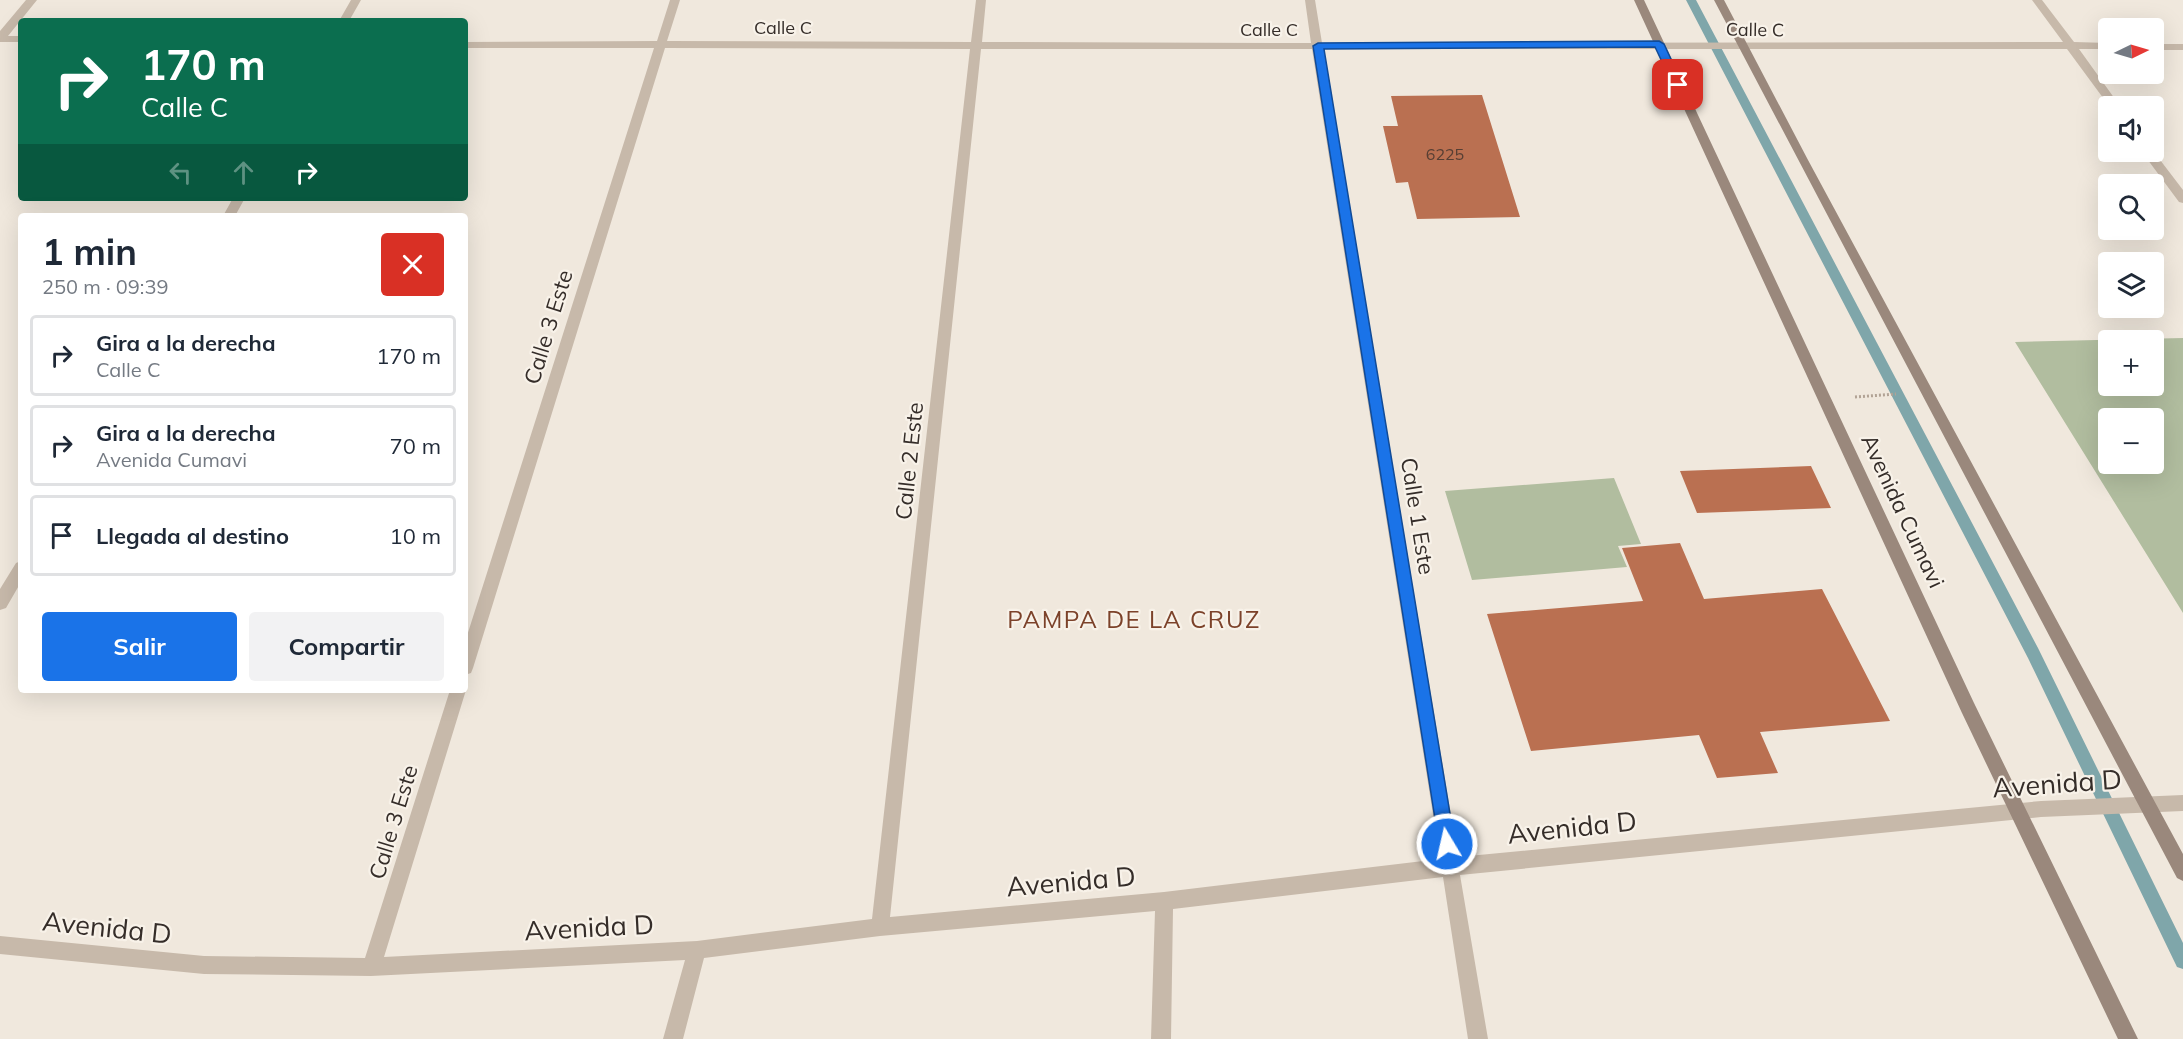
<!DOCTYPE html>
<html lang="es">
<head>
<meta charset="utf-8">
<style>
	body { margin:0; font-family:Mulish,sans-serif; background:#f2f2f3; color:#1f2937; height:100vh; display:flex; flex-direction:column; font-size:22px; white-space:nowrap }
	* { box-sizing:border-box; margin:0 }
	p { font-size:20px; color:#747a83 }
	.icon { flex:none; width:33px; height:33px; fill:none; stroke:currentColor; stroke-width:2; stroke-linecap:round; stroke-linejoin:round }
	.map { position:relative; flex:1; overflow:hidden }
	.drawer { position:absolute; left:18px; top:213px; width:450px; height:480px; display:flex; flex-direction:column; background:#fff; border-radius:6px; box-shadow:0 6px 24px #0002 }
	.drawer>* { flex:none }
	.hud { position:absolute; left:18px; top:18px; width:450px; height:183px; border-radius:6px; box-shadow:0 6px 24px #0002; background:#0b6e4f; color:#fff; overflow:hidden }
	.needle { width:39px; rotate:85deg }
	.tools { position:absolute; left:2098px; top:18px; display:grid; gap:12px }
	.tools a { display:grid; place-items:center; width:66px; height:66px; border-radius:6px; background:#fff; box-shadow:0 6px 24px #0002; font-size:30px }
	.pin { position:absolute; display:grid; place-items:center; width:51px; height:51px; color:#fff; margin:-26px; border-radius:12px; box-shadow:0 3px 9px #0006 }
	.me { position:absolute; width:66px; margin:-33px; rotate:351deg; stroke-linejoin:round; filter:drop-shadow(0 0 4px #0008) }
	.turn { display:flex; align-items:center; gap:21px; height:126px; padding:0 24px; font-size:27px }
	.turn .icon { width:78px; height:78px; stroke-width:2.5 }
	.turn b { display:block; font-size:42px; line-height:51px }
	.lanes { display:flex; align-items:center; height:57px; padding:0 24px; background:#0003; justify-content:center; gap:30px; direction:ltr }
	.lanes .off { opacity:.35 }
	.round { display:grid; place-items:center; flex:none; width:63px; height:63px; border-radius:6px; background:#f2f2f3 }
	.overview { display:flex; align-items:center; justify-content:space-between; height:102px; padding:0 24px }
	h1 { font-size:36px; font-weight:700; line-height:45px }
	.primary-button { display:flex; gap:12px; margin-top:auto; padding:12px 24px }
	.primary-button a { flex:1; height:69px; border-radius:6px; background:#1a73e8; color:#fff; font-size:24px; font-weight:700; line-height:69px; text-align:center }
	.primary-button a+a { background:#f2f2f3; color:#1f2937 }
	ul { padding:0; list-style:none }
	li { display:flex; align-items:center; gap:18px; height:81px; margin:0 12px 9px; padding:0 12px; border:3px solid #e0e1e3; border-radius:6px }
	li div { flex:1 }
	li b { display:block; font-size:22px }
	li em { font-style:normal }
	.map>svg:first-child { display:block }
	.green { fill:#b1bd9f; fill-rule:evenodd }
	.lines { fill:none; stroke-linecap:round; stroke-linejoin:round }
	.stream { fill:#7fa6aa; fill-rule:evenodd }
	.building { fill:#ba7051 }
	.path { stroke:#b2a395; stroke-width:3; stroke-dasharray:2 2; stroke-linecap:butt }
	.street { fill:#c7b9aa; fill-rule:evenodd }
	.secondary { fill:#9a887c; fill-rule:evenodd }
	.route { fill:#1a73e8; stroke:#114b97; stroke-width:1.5 }
	.labels { text-anchor:middle; stroke-width:4.5; stroke-linejoin:round; paint-order:stroke }
	.far-number-label { font-size:16px; fill:#563e33 }
	.far-street-label { font-size:18px; fill:#352d29; stroke:#f8f2e9 }
	.street-label { font-size:22px; fill:#352d29; stroke:#f8f2e9 }
	.neighbourhood-label { font-size:24px; letter-spacing:1.5px; fill:#7c422a; stroke:#f8f2e9 }
	.near-street-label { font-size:27px; fill:#352d29; stroke:#f8f2e9 }
</style>
</head>
<body>
<div class="map">
<svg width="2183" height="1039" viewBox="0 0 2183 1039">
	<rect width="100%" height="100%" fill="#f0e8dd"/>
	<path class="green" d="M2183 338V613L2015 342ZM2109 340H2154V386H2109ZM2109 418H2154V464H2109Z
		M1614 478 1641 544 1618 546 1627 567 1472 580 1445 491Z"/>
	<g class="lines">
		<path class="stream" d="M1686 0H1696L2038 648 2183 943V969L2177 967 2028 658Z"/>
	</g>
	<path class="building" d="M1482 95 1520 217 1417 219 1408 182 1396 183 1383 126H1398L1391 96Z
		M1811 466 1831 508 1697 513 1680 471Z
		M1680 543 1704 599 1822 589 1890 721 1760 732 1778 773 1717 778 1699 735 1531 751 1487 614 1643 601 1622 548Z"/>
	<g class="lines">
		<path class="path" d="M1855 397 1896 394"/>
		<path class="street" d="M26 0H37L8 36H21V42H0V31Z
			M351 0H361L349 21H339Z
			M670 0H680L667 41 971 42 976 0H986L982 42 1311 43 1305 0H1315L1322 43 2063 42 2032 0H2042L2074 42 2109 43V49H2079L2120 106H2109L2067 49H1323L1458 857 2041 801 2183 795V811L2041 817 1460 875 1488 1039H1468L1443 877 1173 909 1171 1039H1151L1155 911 880 936 704 958 683 1039H663L685 960 371 976 204 974 0 954V936L204 956 365 958 450 690H465V687L466 690 384 957 697 941 872 919 970 49 665 48 473 668 471 673 465 675V642L654 48H465V42L657 41ZM981 49H1312L1440 859 1164 892 890 917Z
			M2154 44H2183V50H2154Z
			M2142 152H2154L2183 190V203L2179 202Z
			M233 198H245L235 216H223Z
			M21 561V582L6 608 0 610V589L16 563Z"/>
		<path class="secondary" d="M1634 0H1644L1974 703 2138 1039H2118L1962 713Z
			M1714 0H1724L1808 160 2183 854V881L2177 878Z"/>
	</g>
	<path class="route" d="M1659 41 1664 44 1683 85 1682 88H1675L1673 85 1655 47 1324 49 1455 844 1452 849 1447 852 1441 849 1439 844 1313 46 1318 43Z"/>
	<g class="labels">
		<g class="far-number-label">
			<text x="1445" y="160">6225</text>
		</g>
		<g class="far-street-label">
			<text x="783" y="34">Calle C</text>
			<text x="1269" y="36">Calle C</text>
			<text transform="translate(1755 30) rotate(1)" y="6">Calle C</text>
		</g>
		<g class="street-label">
			<text transform="translate(548 327) rotate(-73)" y="8">Calle 3 Este</text>
			<text transform="translate(909 461) rotate(-84)" y="8">Calle 2 Este</text>
			<text transform="translate(1903 511) rotate(65)" y="8">Avenida Cumavi</text>
			<text transform="translate(1418 516) rotate(81)" y="8">Calle 1 Este</text>
			<text transform="translate(393 822) rotate(-73)" y="8">Calle 3 Este</text>
		</g>
		<g class="neighbourhood-label">
			<text x="1134" y="628">PAMPA DE LA CRUZ</text>
		</g>
		<g class="near-street-label">
			<text transform="translate(2057 784) rotate(-4)" y="9">Avenida D</text>
			<text transform="translate(1572 828) rotate(-6)" y="9">Avenida D</text>
			<text transform="translate(1071 882) rotate(-5)" y="9">Avenida D</text>
			<text transform="translate(107 928) rotate(6)" y="9">Avenida D</text>
			<text transform="translate(589 928) rotate(-3)" y="9">Avenida D</text>
		</g>
	</g>
</svg>
<div class="tools">
<a><svg class="needle" viewBox="-14 -14 28 28"><path d="M0-13l5 13h-10z" fill="#e53935"/><path d="M0 13l5-13h-10z" fill="#747a83"/></svg></a>
<a><svg class="icon" aria-label="sound" viewBox="0 0 24 24"><path d="M4 9h4l5-4v14l-5-4H4zM17 9q2 3 0 6"/></svg></a>
<a><svg class="icon" aria-label="search" viewBox="0 0 24 24"><circle cx="10" cy="10" r="6"/><path d="M15 15l6 6"/></svg></a>
<a><svg class="icon" aria-label="layers" viewBox="0 0 24 24"><path d="M12 4l9 5-9 5-9-5zM3 14l9 5 9-5"/></svg></a>
<a>+</a>
<a>−</a>
</div>
<div class="pin" style="left:1678px;top:85px;background:#d93025"><svg class="icon" aria-label="arrive" viewBox="0 0 24 24"><path d="M6 21V4h12l-3 4 3 4H6"/></svg></div>
<svg class="me" style="left:1447px;top:844px" viewBox="-20 -20 40 40"><circle r="17" fill="#1a73e8" stroke="#fff" stroke-width="3"/><path d="M0-11L8 9 0 5-8 9z" fill="#fff"/></svg>
<div class="hud">
<div class="turn"><svg class="icon" aria-label="right" viewBox="0 0 24 24"><path d="M7 20v-9h11M14 6l5 5-5 5"/></svg><div><b>170 m</b>Calle C</div></div>
<div class="lanes"><svg class="icon off" aria-label="left" viewBox="0 0 24 24"><path d="M17 20v-9H6M10 6l-5 5 5 5"/></svg><svg class="icon off" aria-label="ahead" viewBox="0 0 24 24"><path d="M12 20V5M6 11l6-6 6 6"/></svg><svg class="icon" aria-label="right" viewBox="0 0 24 24"><path d="M7 20v-9h11M14 6l5 5-5 5"/></svg></div>
</div>
<section class="drawer">
<div class="overview"><div><h1>1 min</h1><p>250 m · 09:39</p></div><a class="round" style="background:#d93025;color:#fff"><svg class="icon" aria-label="close" viewBox="0 0 24 24"><path d="M6 6l12 12M18 6L6 18"/></svg></a></div>
<ul>
<li><svg class="icon" aria-label="right" viewBox="0 0 24 24"><path d="M7 20v-9h11M14 6l5 5-5 5"/></svg><div><b>Gira a la derecha</b><p>Calle C</p></div><em>170 m</em></li>
<li><svg class="icon" aria-label="right" viewBox="0 0 24 24"><path d="M7 20v-9h11M14 6l5 5-5 5"/></svg><div><b>Gira a la derecha</b><p>Avenida Cumavi</p></div><em>70 m</em></li>
<li><svg class="icon" aria-label="arrive" viewBox="0 0 24 24"><path d="M6 21V4h12l-3 4 3 4H6"/></svg><div><b>Llegada al destino</b></div><em>10 m</em></li>
</ul>
<div class="primary-button"><a>Salir</a><a>Compartir</a></div>
</section>
</div>
</body>
</html>
